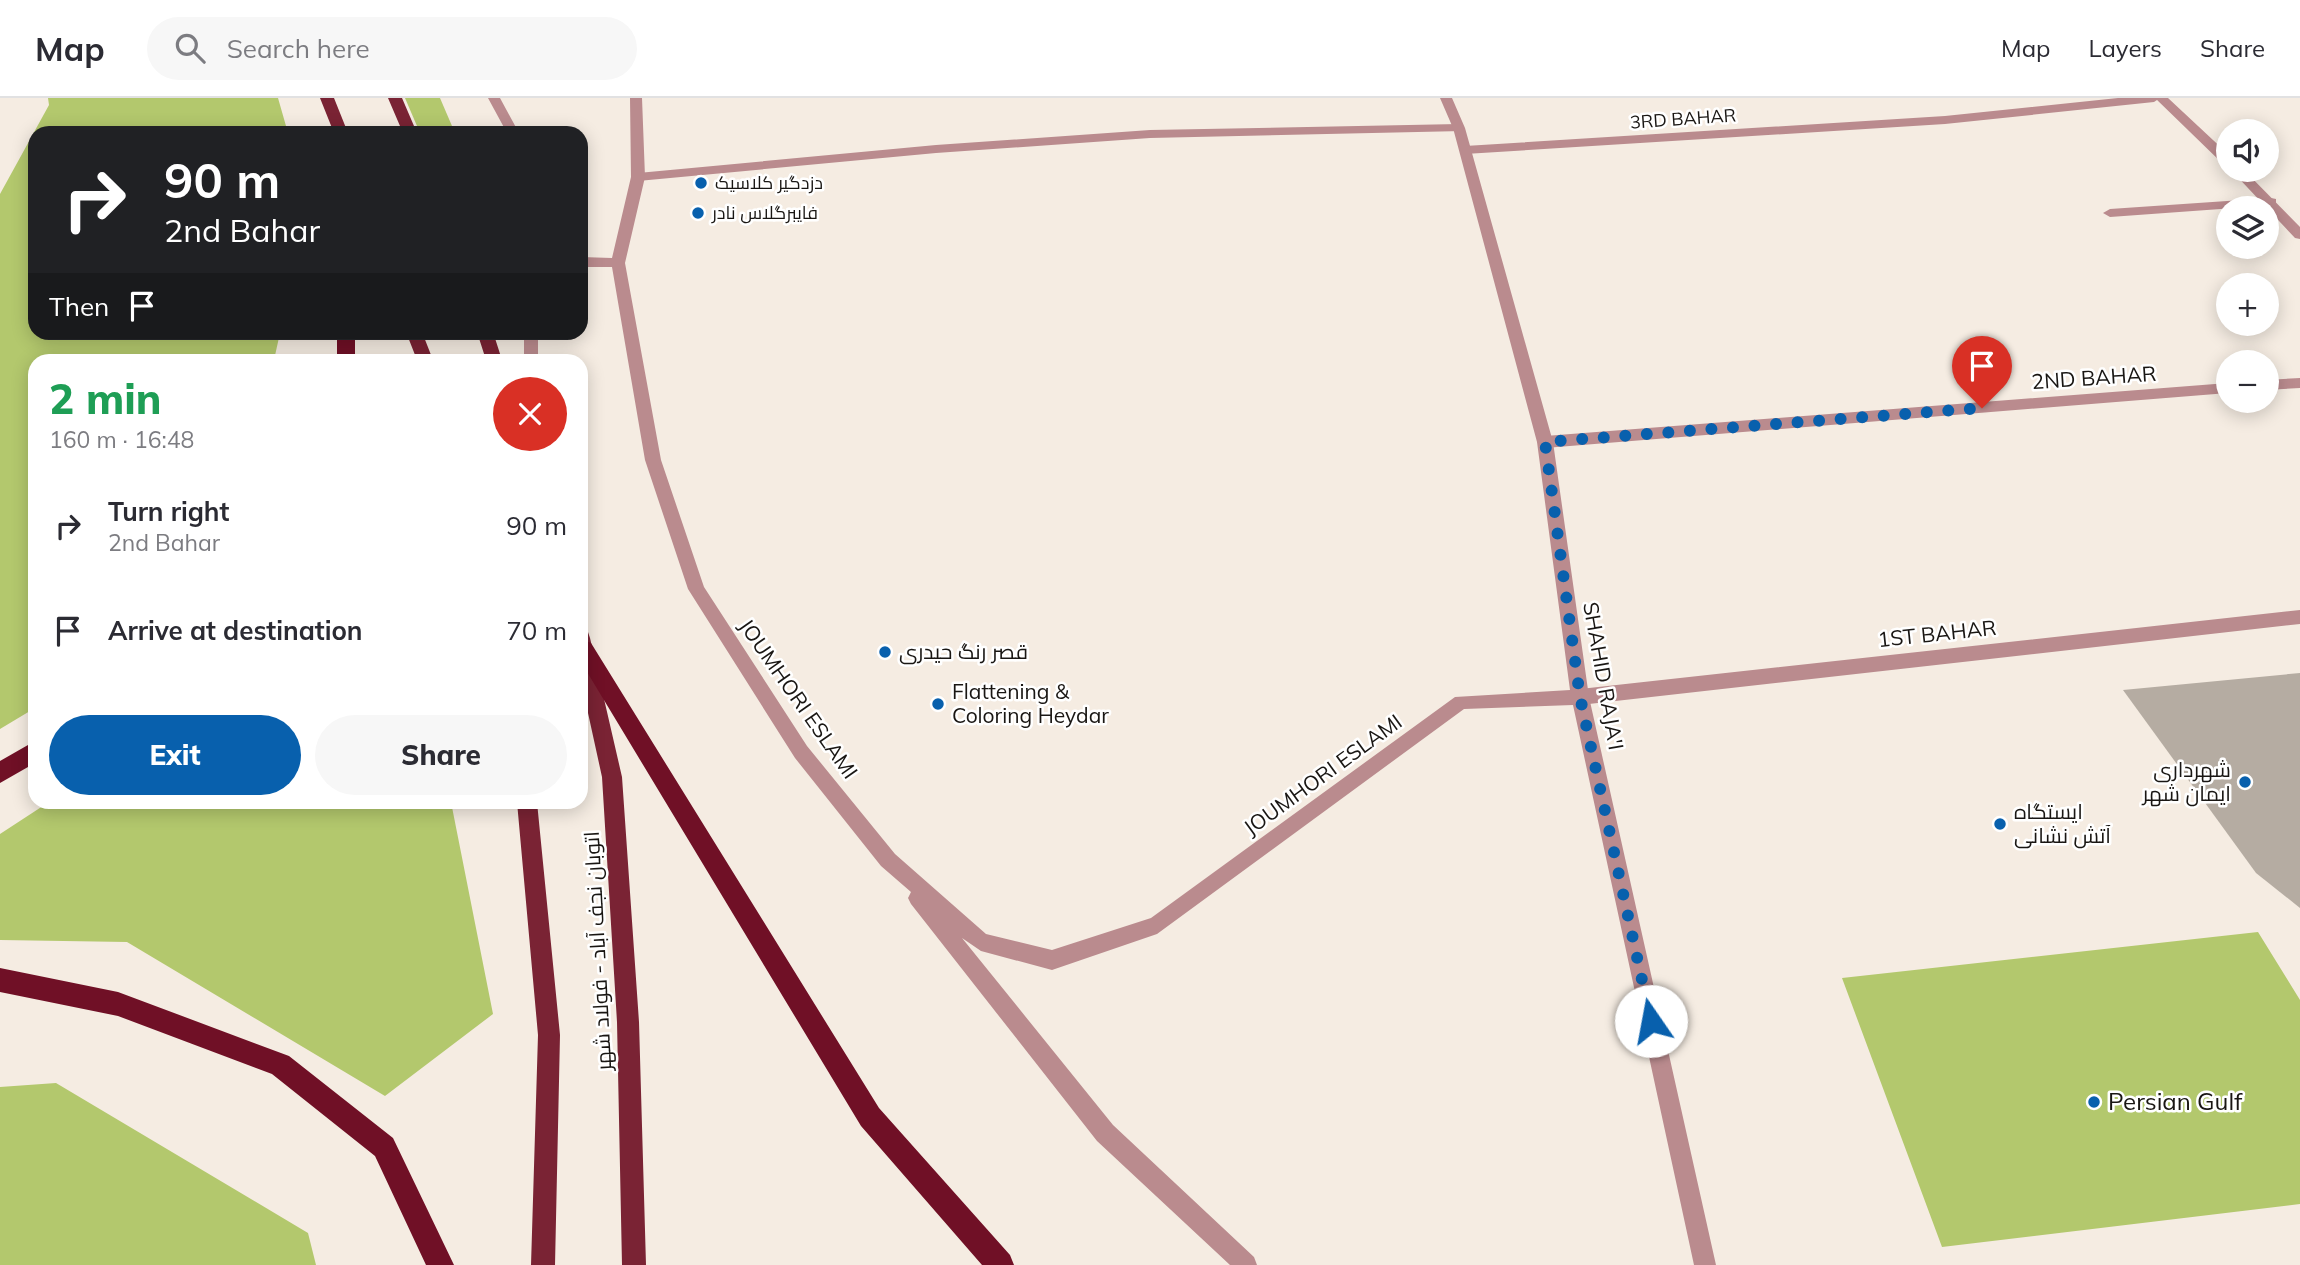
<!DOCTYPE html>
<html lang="en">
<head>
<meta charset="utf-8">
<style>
	body { margin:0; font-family:Mulish,Cairo,sans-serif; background:#f7f7f7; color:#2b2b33; height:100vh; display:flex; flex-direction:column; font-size:26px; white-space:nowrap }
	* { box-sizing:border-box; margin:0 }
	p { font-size:23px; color:#7c7c81 }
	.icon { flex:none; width:38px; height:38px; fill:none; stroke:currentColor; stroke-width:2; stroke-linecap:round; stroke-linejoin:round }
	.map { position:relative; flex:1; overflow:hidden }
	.drawer { position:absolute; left:28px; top:256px; width:560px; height:455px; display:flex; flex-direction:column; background:#fff; border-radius:21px; box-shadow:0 4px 18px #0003 }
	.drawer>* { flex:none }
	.banner { position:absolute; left:28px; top:28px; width:560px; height:214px; border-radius:21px; box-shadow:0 4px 18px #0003; background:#202124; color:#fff; overflow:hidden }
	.buttons { position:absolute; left:2216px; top:21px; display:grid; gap:14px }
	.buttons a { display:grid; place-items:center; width:63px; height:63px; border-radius:50%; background:#fff; box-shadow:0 4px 18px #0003; font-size:35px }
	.pin { position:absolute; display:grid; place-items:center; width:60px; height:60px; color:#fff; margin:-72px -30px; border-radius:50% 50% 50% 0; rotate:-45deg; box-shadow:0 0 7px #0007 }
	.pin .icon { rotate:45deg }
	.me { position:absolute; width:77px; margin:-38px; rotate:348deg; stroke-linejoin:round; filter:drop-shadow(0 0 5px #0008) }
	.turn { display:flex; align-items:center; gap:24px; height:147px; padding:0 21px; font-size:32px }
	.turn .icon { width:91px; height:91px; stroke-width:2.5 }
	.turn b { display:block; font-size:49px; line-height:60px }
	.then { display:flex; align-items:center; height:66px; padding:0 21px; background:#0003; gap:14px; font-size:26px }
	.round { display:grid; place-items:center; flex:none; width:74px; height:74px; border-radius:37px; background:#f7f7f7 }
	.overview { display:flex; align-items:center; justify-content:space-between; height:119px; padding:0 21px }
	h1 { font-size:42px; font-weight:800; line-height:52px; color:#1e9e55 }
	.cta { display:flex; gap:14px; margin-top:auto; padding:14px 21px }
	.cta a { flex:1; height:80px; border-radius:42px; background:#0860ad; color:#fff; font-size:28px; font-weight:800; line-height:80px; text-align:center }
	.cta a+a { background:#f7f7f7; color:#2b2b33 }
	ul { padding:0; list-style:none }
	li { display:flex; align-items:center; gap:21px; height:105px; padding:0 21px }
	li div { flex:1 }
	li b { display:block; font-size:26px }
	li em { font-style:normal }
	header { display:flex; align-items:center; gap:42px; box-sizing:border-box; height:98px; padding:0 35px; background:#fff; border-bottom:2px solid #e1e1e2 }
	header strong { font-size:33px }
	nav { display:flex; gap:38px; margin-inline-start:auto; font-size:24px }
	.search { width:490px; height:63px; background:#f7f7f7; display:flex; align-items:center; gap:18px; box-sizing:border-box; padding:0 24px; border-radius:38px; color:#7c7c81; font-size:26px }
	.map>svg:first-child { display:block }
	.green { fill:#b3c86d }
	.building { fill:#b5aca2 }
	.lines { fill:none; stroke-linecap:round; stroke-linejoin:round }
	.service { fill:#ba8b8e; fill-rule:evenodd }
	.minor { fill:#ba8b8e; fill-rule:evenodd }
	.tertiary { fill:#ba8b8e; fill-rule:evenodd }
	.trunk { fill:#7a2334; fill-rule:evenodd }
	.motorway { fill:#701026; fill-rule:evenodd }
	.route { stroke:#0860ad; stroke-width:12; stroke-dasharray:0 21.6 }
	.poi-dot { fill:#0860ad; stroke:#fff; stroke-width:2.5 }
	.labels { text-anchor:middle; stroke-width:5; stroke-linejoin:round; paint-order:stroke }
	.far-street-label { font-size:18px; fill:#191613; stroke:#fff }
	.far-poi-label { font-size:18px; fill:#191613; stroke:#fff; text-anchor:start }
	.street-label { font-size:21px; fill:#191613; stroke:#fff }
	.poi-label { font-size:21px; fill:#191613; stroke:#fff; text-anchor:start }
	.near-poi-label { font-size:24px; fill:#191613; stroke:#fff; text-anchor:start }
</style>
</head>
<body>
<header>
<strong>Map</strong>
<div class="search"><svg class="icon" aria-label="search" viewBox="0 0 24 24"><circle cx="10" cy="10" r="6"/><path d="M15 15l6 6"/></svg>Search here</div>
<nav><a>Map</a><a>Layers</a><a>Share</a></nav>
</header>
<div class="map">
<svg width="2300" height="1167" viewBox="0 0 2300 1167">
	<rect width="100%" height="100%" fill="#f5ece2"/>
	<path class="green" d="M48 0H278L288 35H35V234L280 235 274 262H35V610L0 631V96L49 7Z
		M405 0H440L455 35H420Z
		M49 704H451L493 916 385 998 127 844 0 842V736Z
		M2258 834 2300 902V1106L1942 1149 1842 880Z
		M56 985 308 1135 316 1167H0V989Z"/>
	<path class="building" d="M2300 575V810L2256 775 2123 592Z"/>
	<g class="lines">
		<path class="service" d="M1459 26 1463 27V33L1150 40 936 55 638 83 631 79 638 75 936 47 1150 32Z
			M2271 100 2276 101V107L2110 119 2103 115 2110 111Z"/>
		<path class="minor" d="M2118 0H2160L2154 4 1945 26 1465 56 1459 52 1465 48 1945 18Z
			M2300 280V290L2266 292V282Z
			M2228 285V295L1545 350 1537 344 1545 338Z
			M2300 512V526L1580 607 1574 604 1571 599 1574 594 1580 591Z"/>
		<path class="tertiary" d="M488 0H500L519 35H507Z
			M630 0H642L645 79 625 165 661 362 704 489 807 648 895 756 986 836 1052 852 1151 820 1455 599 1570 592 1537 344 1453 30 1440 0H1452L1465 30 1553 344 1589 599 1716 1167H1694L1573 607 1464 611 1157 836 1052 872 981 853 962 840 1113 1027 1254 1159 1257 1167H1230L1097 1043 911 806 908 800 911 794 881 768 795 660 688 491 645 362 612 169H581V159L612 160 631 79Z
			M2155 0H2168L2228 56V67L2223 66Z
			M2231 72H2244L2300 129V141L2295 140Z
			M524 234H538V262H524Z"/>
		<path class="trunk" d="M320 0H334L348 35H334Z
			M388 0H402L417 35H403Z
			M406 234H422L433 262H417Z
			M477 234H493L502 262H486Z
			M581 532 588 534 590 540 622 679 639 924 646 1167H622L617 924 602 679 581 583Z
			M517 704H537L560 937 555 1167H531L538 937Z"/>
		<path class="motorway" d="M337 234H355V262H337Z
			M584 542 591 545 879 1010 1010 1157 1014 1167H982L861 1028 581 564V543Z
			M35 643V665L0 685V663Z
			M0 870 118 894 289 958 393 1040 454 1167H426L375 1058 272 976 118 918 0 894Z"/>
	</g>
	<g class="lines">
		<path class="route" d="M1651 923 1580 599 1545 344 1982 310"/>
	</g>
	<g class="poi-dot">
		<circle cx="701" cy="85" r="7"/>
		<circle cx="698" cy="115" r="7"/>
		<circle cx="885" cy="554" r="7"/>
		<circle cx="938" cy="606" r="7"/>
		<circle cx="2245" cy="684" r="7"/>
		<circle cx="2000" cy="726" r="7"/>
		<circle cx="2094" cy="1004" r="7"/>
	</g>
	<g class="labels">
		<g class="far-street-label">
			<text transform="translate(1683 21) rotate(-4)" y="6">3RD BAHAR</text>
		</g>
		<g class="far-poi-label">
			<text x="715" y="91">دزدگیر کلاسیک</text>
			<text x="712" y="121">فایبرگلاس نادر</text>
		</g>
		<g class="street-label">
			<text transform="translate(2094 280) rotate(-4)" y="7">2ND BAHAR</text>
			<text transform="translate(1937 536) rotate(-6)" y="7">1ST BAHAR</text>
			<text transform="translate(1603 578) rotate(80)" y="7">SHAHID RAJA'I</text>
			<text transform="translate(798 601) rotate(55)" y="7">JOUMHORI ESLAMI</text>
			<text transform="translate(1323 677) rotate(-36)" y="7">JOUMHORI ESLAMI</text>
			<text transform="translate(598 853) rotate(-93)" y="7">اتوبان نجف آباد - فولاد شهر</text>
		</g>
		<g class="poi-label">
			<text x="899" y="561">قصر رنگ حیدری</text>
			<text x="952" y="601">Flattening &amp;<tspan x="952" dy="24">Coloring Heydar</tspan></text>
			<text x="2231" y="679" text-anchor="end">شهرداری<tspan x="2231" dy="24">ایمان شهر</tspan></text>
			<text x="2014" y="721">ایستگاه<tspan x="2014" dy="24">آتش نشانی</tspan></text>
		</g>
		<g class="near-poi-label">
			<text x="2108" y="1012">Persian Gulf</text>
		</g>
	</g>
</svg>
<div class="buttons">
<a><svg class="icon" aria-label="sound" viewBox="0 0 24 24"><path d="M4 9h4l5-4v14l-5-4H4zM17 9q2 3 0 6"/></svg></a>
<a><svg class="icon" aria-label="layers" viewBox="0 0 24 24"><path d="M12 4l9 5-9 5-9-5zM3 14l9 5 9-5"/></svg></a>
<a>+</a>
<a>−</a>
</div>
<div class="pin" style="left:1982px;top:310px;background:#d93025"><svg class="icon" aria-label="arrive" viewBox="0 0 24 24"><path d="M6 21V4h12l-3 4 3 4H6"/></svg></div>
<svg class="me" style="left:1651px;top:923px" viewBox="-20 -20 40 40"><circle r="19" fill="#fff"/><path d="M0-13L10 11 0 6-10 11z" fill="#0860ad"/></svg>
<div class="banner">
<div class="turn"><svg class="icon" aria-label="right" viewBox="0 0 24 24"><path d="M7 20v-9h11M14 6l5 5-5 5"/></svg><div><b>90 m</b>2nd Bahar</div></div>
<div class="then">Then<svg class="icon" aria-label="arrive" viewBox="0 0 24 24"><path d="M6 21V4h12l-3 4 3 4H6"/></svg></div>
</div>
<section class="drawer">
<div class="overview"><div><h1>2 min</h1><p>160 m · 16:48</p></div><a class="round" style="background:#d93025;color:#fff"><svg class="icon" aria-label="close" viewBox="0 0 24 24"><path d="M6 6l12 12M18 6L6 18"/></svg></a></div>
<ul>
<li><svg class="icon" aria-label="right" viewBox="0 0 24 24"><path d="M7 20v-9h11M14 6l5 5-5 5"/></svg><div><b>Turn right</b><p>2nd Bahar</p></div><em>90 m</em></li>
<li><svg class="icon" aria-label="arrive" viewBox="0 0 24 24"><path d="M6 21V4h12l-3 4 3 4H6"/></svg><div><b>Arrive at destination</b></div><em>70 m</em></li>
</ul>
<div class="cta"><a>Exit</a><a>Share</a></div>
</section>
</div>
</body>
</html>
